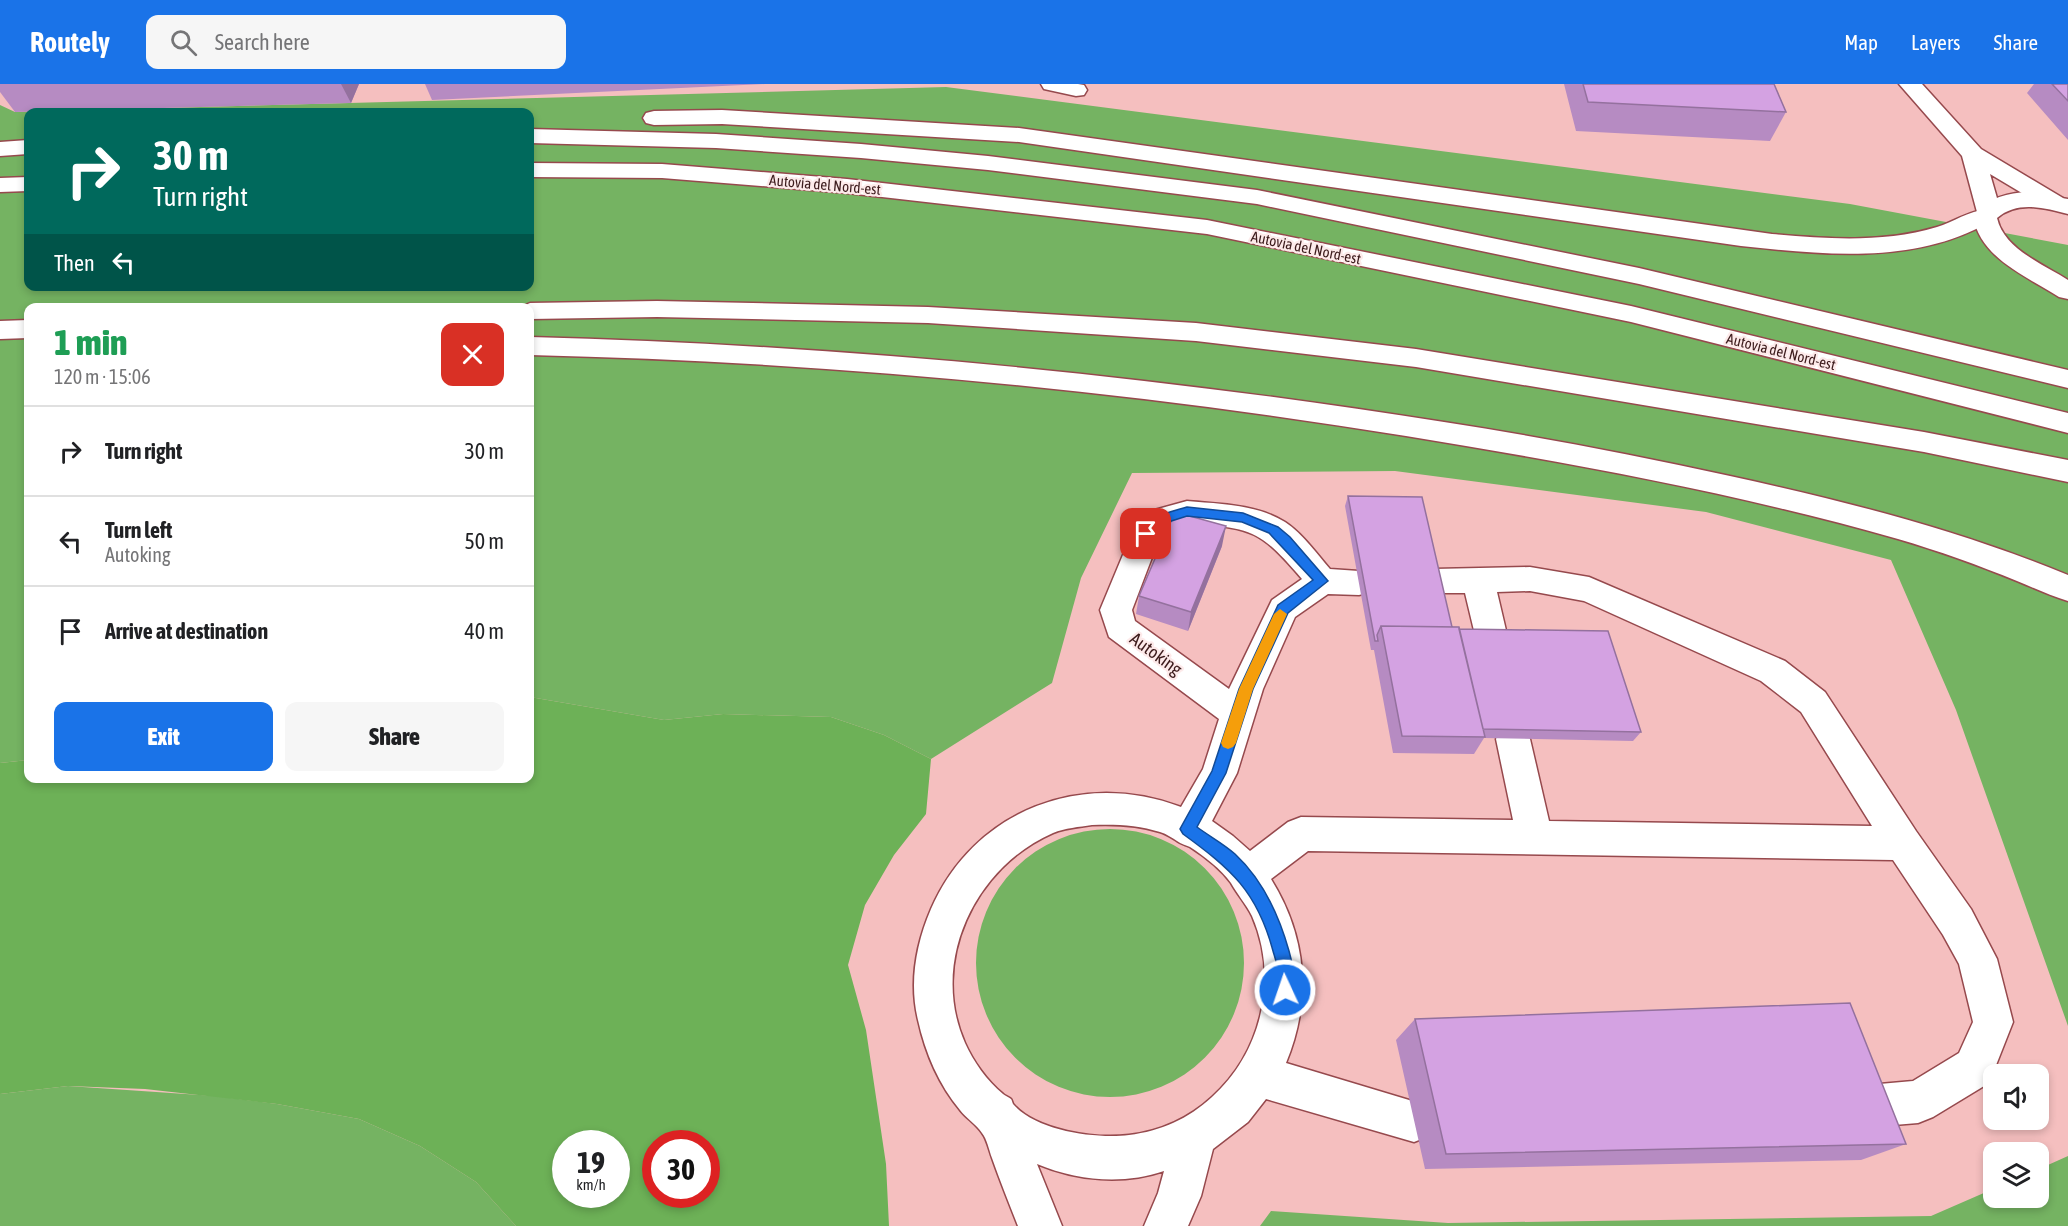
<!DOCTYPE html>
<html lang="en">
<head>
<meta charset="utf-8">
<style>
	body { margin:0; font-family:"Asap Condensed",sans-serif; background:#f6f6f6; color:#202124; height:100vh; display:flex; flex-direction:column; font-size:22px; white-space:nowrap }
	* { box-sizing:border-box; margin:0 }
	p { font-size:20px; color:#757577 }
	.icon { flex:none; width:33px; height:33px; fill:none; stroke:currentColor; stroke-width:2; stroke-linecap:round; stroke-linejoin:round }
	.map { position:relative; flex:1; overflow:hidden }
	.panel { position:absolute; left:24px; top:219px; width:510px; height:480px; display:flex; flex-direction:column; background:#fff; border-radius:12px; box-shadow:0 3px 9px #0003 }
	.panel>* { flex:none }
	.guide { position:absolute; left:24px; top:24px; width:510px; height:183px; border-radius:12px; box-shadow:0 3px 9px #0003; background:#00695c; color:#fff; overflow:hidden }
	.buttons { position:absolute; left:1983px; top:980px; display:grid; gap:12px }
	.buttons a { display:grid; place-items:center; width:66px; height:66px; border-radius:12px; background:#fff; box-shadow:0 3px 9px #0003; font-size:30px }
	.speed { position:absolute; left:552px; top:1046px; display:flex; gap:12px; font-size:30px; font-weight:700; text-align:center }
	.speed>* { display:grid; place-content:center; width:78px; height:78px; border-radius:50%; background:#fff; box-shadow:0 3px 9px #0003; line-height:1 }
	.speed small { font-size:15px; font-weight:400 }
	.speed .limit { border:9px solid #d22; background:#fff; color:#111 }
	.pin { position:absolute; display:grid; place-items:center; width:51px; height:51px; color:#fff; margin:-26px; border-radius:12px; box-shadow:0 3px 9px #0006 }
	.me { position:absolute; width:66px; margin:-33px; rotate:357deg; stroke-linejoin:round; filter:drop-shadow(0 0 4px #0008) }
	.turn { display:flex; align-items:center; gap:21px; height:126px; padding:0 30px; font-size:27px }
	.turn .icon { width:78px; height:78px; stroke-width:2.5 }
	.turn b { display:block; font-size:42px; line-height:51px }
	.then { display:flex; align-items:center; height:57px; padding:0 30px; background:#0003; gap:12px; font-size:22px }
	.round { display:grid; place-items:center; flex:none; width:63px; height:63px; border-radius:12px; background:#f6f6f6 }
	.overview { display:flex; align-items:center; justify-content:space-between; height:102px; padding:0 30px }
	h1 { font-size:36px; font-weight:800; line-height:45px; color:#1e9e55 }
	.primary-button { display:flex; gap:12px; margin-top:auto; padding:12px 30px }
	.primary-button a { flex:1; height:69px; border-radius:12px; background:#1a73e8; color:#fff; font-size:24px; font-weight:800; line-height:69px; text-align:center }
	.primary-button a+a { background:#f6f6f6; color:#202124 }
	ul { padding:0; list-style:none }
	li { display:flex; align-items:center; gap:18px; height:90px; padding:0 30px; border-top:2px solid #e0e0e0 }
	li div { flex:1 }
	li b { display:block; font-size:22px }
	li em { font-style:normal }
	header { display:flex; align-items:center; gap:36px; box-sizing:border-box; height:84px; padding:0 30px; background:#1a73e8; color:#fff }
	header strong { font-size:28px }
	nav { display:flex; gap:33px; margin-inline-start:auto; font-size:21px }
	.search { width:420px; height:54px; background:#f6f6f6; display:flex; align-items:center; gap:15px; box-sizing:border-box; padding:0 21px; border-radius:12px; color:#757577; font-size:22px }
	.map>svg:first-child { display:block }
	.green { fill:#75b362; fill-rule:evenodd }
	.forest { fill:#6db157; fill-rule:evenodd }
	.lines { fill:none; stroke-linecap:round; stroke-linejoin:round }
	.minor-casing { stroke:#96494d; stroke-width:3 }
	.major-casing { stroke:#96494d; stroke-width:3 }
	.highway-casing { stroke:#96494d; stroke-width:3 }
	.minor { fill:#fff; fill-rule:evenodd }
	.major { fill:#fff; fill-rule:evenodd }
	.highway { fill:#fff; fill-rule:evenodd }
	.wall { fill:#b68bc2 }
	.shaded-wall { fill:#94719e }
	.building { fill:#d4a2e2; stroke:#94719e; stroke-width:1.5 }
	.route { fill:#1a73e8; stroke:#114b97; stroke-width:1.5 }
	.slow { fill:#f59e0b }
	.labels { text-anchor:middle; stroke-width:4.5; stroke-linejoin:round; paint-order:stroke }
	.far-street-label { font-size:15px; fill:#3c1b1c; stroke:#fdeaea }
	.street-label { font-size:18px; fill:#3c1b1c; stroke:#fdeaea }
</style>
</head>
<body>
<header>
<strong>Routely</strong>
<div class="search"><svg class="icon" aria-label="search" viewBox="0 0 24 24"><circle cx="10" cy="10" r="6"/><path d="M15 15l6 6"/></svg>Search here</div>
<nav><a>Map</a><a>Layers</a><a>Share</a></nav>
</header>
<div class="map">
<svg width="2068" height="1142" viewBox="0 0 2068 1142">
	<rect width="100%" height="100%" fill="#f5bfbf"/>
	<path class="green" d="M946 3 1850 120 2068 161V942L1956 626 1891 476 1706 428 1395 387 1132 389 1081 494 1052 599 931 675 884 651 831 633 723 630 664 636 530 613V224H28V676L0 679V21L15 28ZM28 28H530V202H28Z
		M976 879a134 134 0 1 1 268 0a134 134 0 1 1-268 0Z
		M68 1002 215 1012 277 1020 359 1035 420 1062 476 1098 516 1142H0V1010Z
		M2068 1072V1142H1260L1271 1127 1448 1139 1931 1132 1993 1105 1994 1113H2038L2039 1085Z"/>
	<path class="forest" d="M530 613 664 636 723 630 831 633 884 651 931 675 926 730 894 771 865 821 848 881 866 946 886 1080 889 1142H516L476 1098 420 1062 359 1035 277 1020 145 1005 68 1002 0 1010V679L28 676V694H530ZM566 1059H616V1110H566ZM656 1059H706V1110H656Z"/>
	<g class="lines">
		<g class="minor-casing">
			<path id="minor" d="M1041 0H1078L1084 1 1087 6 1084 11 1076 12 1044 5Z
				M1899 0H1922L1981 65 2063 114 2067 119 2063 124 2055 126 2047 124 1990 90 2001 128 1997 133 1989 135 1981 133 1977 128 1962 72Z
				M1187 417C1220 420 1256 420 1285 438 1303 450 1317 470 1330 485L1359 487 1370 490 1375 499 1370 508 1359 511 1328 510 1295 533 1263 605 1237 689 1212 737 1233 752 1250 767 1288 738 1301 733 1513 736 1496 655 1501 644 1513 640 1525 644 1530 655 1549 737 1872 742 1801 628 1761 597 1584 517 1530 507 1497 508 1508 555 1504 564 1492 568 1480 564 1476 555 1465 509H1434L1423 506 1418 497 1423 488 1434 485 1530 483 1589 493 1785 577 1825 608 1916 747 1971 825 1997 875 2013 938 1989 999 1933 1033 1918 1039 1846 1045 1831 1039 1825 1024 1831 1009 1846 1003 1913 997 1959 969 1973 938 1959 880 1943 851 1893 776 1308 767 1271 795C1307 853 1312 916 1286 979L1429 1022 1435 1037 1429 1052 1414 1058 1266 1015 1248 1038 1213 1065 1201 1112 1188 1142H1144L1158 1109 1164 1087C1123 1101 1078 1097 1037 1080L1062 1142H1018C1009 1119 1000 1097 992 1074 989 1066 987 1055 982 1049 976 1040 966 1034 960 1026 939 1001 925 968 918 936 909 899 916 860 931 825 974 726 1082 685 1181 723L1203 685 1219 635 1109 553 1100 526 1135 442 1147 428ZM1187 439C1253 445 1258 444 1302 495L1272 516 1229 605 1135 537 1132 526 1159 455 1168 444ZM1092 741C1115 740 1138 741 1160 748 1167 750 1172 754 1177 757 1181 760 1186 761 1190 763 1204 772 1221 785 1231 799 1237 810 1246 820 1252 832 1279 894 1262 968 1212 1013 1188 1035 1161 1047 1129 1051 1096 1055 1036 1047 1013 1020 1012 1018 1012 1016 1011 1015 1009 1013 1005 1012 1003 1010 987 997 973 977 965 959 929 878 975 783 1053 749 1065 744 1079 743 1092 741Z"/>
		</g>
		<g class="major-casing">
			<path id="major" d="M2024 108 2068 115V130C2044 124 2018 116 1997 134 2004 165 2043 180 2068 196V215L2059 213C2026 192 1980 174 1973 132 1985 115 2005 110 2024 108Z"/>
		</g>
		<g class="highway-casing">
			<path id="highway" d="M722 26 1019 44 1772 150C1827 155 1884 159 1937 143 1955 138 1975 122 1994 127L1997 132C1992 140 1982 142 1974 146 1902 180 1817 170 1741 162L1019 58 722 40 654 41 646 39 643 34 646 29 654 27Z
				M530 45 716 50 861 60 988 72 1257 106 1639 184 2068 286V304L1639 200 1257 120 988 86 861 74 716 64 530 59Z
				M28 56V70L0 72V58Z
				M530 79 662 80 847 95 1207 136 1631 222 2068 329V349L1631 238 1207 150 847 109 662 94 530 93Z
				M28 93V107L0 108V94Z
				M657 217 928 223 1196 239 1416 265 1924 348 2068 376V398L1924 368 1416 283 1196 257 928 239 657 233 530 235V224H519L530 219Z
				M28 236V254L0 255V237Z
				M530 253C838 261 1140 290 1444 338 1540 353 1635 371 1730 392 1845 417 1959 446 2068 491V517C2051 512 2034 504 2017 497 1978 481 1939 467 1898 455 1737 409 1571 379 1406 352 1116 305 824 278 530 271Z"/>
		</g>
		<use href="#minor" class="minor"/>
		<use href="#major" class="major"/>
		<use href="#highway" class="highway"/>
	</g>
	<path class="wall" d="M0 0H359L351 19 15 28 0 8Z
		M425 0H765L432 16Z
		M1564 0H1774L1786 28 1770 57 1576 47Z
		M2034 0H2068V56L2027 9Z
		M1348 412 1452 543 1459 545 1641 648 1633 657 1484 654 1474 670 1393 669 1374 566H1371L1345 422Z
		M1222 462 1188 547 1136 530 1139 512Z
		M1415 935 1906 1060 1861 1076 1425 1085 1396 956Z"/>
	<path class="shaded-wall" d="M341 0H359L351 19Z
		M1226 442 1222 462 1188 547 1191 528Z"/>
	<path class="building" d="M1583 0H1774L1786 28 1588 18Z
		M2052 0H2068V17Z
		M1348 412 1422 413 1452 543 1381 542 1377 551 1378 557H1375Z
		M1175 428 1226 442 1191 528 1139 512Z
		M1381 542 1459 543 1485 653 1402 652Z
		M1459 545 1608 547 1641 648 1483 645Z
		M1850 919 1906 1060 1446 1070 1415 935Z"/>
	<path class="route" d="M1187 423 1243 429 1278 443 1290 453 1328 497 1288 529 1253 605 1226 689 1197 743C1209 752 1224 760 1235 770 1263 796 1279 831 1289 867 1293 882 1297 897 1291 912L1285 915 1279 912C1276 904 1278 898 1278 890 1278 882 1275 874 1273 867 1257 807 1231 785 1183 750L1180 745 1212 687 1239 605 1278 521 1313 496 1269 449 1242 438 1187 432 1162 440 1150 453H1141L1140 450C1151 431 1167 429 1187 423Z"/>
	<path class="slow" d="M1280 525 1287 530 1253 605 1236 659 1233 663 1228 665 1223 663 1221 659 1239 605 1274 530Z"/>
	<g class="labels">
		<g class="far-street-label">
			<text transform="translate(825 101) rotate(5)" y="5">Autovia del Nord-est</text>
			<text transform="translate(1306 164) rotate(12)" y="5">Autovia del Nord-est</text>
			<text transform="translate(1781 268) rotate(14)" y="5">Autovia del Nord-est</text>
		</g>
		<g class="street-label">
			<text transform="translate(1156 570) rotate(36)" y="6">Autoking</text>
		</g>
	</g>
</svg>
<div class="buttons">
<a><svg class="icon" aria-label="sound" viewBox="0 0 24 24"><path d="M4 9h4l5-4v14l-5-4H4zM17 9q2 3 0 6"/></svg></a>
<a><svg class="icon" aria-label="layers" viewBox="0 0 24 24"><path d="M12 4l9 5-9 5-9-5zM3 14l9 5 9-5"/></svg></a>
</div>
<div class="speed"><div>19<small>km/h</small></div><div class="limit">30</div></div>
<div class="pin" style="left:1146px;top:450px;background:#d93025"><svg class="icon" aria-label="arrive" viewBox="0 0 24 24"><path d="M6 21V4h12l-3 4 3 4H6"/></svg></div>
<svg class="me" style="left:1285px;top:906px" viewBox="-20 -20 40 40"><circle r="17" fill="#1a73e8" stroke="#fff" stroke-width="3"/><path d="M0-11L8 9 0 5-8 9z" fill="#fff"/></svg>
<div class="guide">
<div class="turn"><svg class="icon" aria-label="right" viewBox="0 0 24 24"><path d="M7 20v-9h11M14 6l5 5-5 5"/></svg><div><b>30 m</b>Turn right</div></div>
<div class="then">Then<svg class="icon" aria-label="left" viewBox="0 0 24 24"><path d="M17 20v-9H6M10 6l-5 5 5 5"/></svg></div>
</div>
<section class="panel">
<div class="overview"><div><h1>1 min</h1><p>120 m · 15:06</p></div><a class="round" style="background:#d93025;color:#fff"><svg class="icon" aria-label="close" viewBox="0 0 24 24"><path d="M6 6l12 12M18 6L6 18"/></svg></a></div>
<ul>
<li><svg class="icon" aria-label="right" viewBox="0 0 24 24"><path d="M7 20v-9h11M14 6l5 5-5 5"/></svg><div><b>Turn right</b></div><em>30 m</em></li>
<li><svg class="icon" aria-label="left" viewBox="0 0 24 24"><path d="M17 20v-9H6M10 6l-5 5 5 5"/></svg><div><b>Turn left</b><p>Autoking</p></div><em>50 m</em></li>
<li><svg class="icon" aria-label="arrive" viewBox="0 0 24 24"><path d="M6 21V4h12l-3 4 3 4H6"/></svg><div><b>Arrive at destination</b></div><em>40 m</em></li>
</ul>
<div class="primary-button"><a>Exit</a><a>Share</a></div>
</section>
</div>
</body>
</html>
